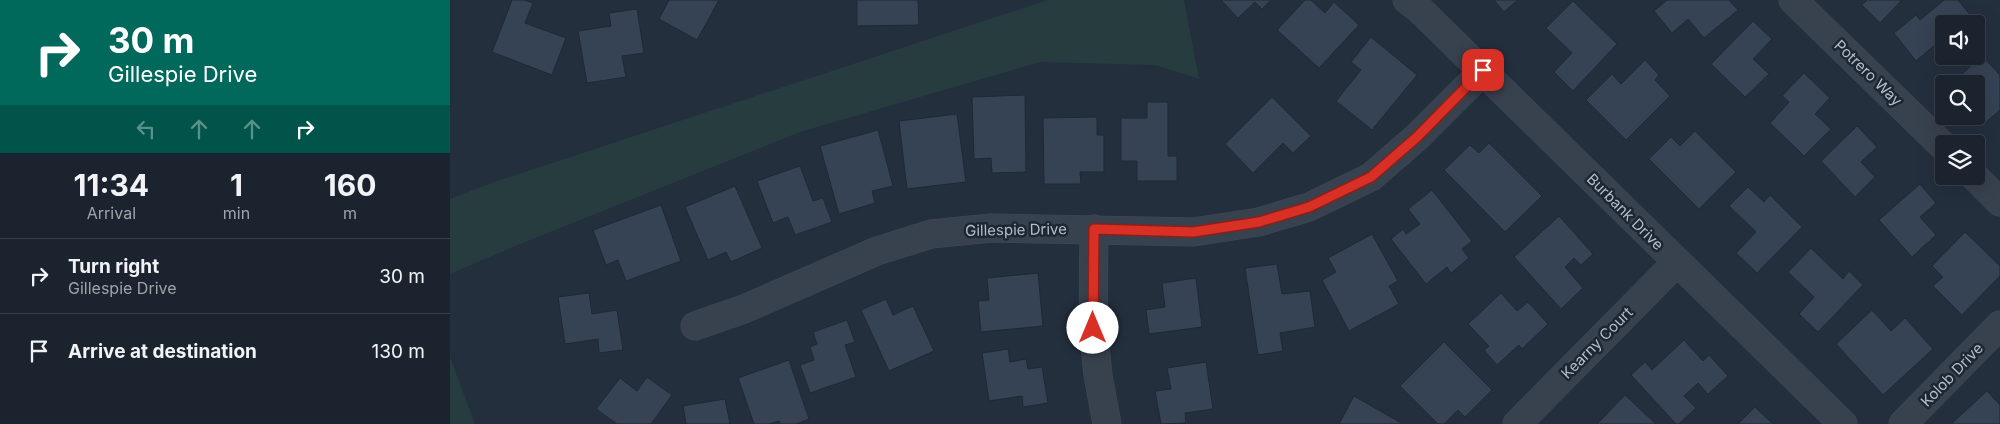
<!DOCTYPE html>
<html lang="en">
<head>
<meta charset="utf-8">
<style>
	body { margin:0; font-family:Inter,sans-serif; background:#282f3a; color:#f1f3f6; height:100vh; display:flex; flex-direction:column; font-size:19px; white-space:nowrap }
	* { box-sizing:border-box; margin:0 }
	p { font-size:16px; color:#a0a4aa }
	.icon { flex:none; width:28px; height:28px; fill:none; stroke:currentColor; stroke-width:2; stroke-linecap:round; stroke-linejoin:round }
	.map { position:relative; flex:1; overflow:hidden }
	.panel { display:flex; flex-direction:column; background:#1b232e; width:450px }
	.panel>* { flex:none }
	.banner { background:#00695c; color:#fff; overflow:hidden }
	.buttons { position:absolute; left:1485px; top:15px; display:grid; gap:10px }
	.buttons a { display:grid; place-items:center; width:50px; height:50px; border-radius:5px; background:#1b232e; box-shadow:0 5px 20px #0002,0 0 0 1px #39404a; font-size:25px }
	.pin { position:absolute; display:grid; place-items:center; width:42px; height:42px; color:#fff; margin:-21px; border-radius:10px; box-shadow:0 2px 8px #0006 }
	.me { position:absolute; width:55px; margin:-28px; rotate:0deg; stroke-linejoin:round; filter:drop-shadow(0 0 4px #0008) }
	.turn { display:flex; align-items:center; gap:18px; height:105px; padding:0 25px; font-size:22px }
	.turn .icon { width:65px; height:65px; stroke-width:2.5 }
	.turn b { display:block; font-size:35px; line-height:42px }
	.lanes { display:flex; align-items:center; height:48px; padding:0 25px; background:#0003; justify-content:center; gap:25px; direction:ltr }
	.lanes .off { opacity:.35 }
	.eta { display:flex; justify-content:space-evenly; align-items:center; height:85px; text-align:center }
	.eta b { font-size:30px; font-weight:700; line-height:35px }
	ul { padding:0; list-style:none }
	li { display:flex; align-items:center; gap:15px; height:75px; padding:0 25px; border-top:1px solid #39404a }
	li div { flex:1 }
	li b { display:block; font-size:19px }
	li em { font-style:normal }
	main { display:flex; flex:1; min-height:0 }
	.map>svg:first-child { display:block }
	.green { fill:#263c3f }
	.building { fill:#364354; stroke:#1f2835 }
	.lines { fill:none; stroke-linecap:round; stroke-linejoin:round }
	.minor-casing { stroke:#414a57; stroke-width:29 }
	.minor { stroke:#38414e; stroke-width:28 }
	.route-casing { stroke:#8d1f18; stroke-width:12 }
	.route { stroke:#d93025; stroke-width:9 }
	.labels { text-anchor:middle; stroke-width:5; stroke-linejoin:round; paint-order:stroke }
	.street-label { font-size:15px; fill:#b4bcc9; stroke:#1d2633 }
</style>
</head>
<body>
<main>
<section class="panel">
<div class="banner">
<div class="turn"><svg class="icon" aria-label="right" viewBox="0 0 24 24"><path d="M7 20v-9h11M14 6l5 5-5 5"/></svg><div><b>30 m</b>Gillespie Drive</div></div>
<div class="lanes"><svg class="icon off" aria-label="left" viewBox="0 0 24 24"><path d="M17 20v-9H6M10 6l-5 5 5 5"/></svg><svg class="icon off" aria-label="ahead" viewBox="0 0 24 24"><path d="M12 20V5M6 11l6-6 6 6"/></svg><svg class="icon off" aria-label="ahead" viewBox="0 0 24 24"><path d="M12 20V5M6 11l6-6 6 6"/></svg><svg class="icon" aria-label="right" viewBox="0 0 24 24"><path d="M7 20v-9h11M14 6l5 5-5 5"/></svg></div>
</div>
<div class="eta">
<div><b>11:34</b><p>Arrival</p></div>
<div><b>1</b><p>min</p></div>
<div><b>160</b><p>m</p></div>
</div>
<ul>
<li><svg class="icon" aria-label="right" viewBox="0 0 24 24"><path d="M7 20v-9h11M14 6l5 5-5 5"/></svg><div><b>Turn right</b><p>Gillespie Drive</p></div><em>30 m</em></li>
<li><svg class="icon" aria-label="arrive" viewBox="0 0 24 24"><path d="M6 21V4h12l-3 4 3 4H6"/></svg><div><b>Arrive at destination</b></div><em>130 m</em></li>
</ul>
</section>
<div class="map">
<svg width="1550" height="424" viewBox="0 0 1550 424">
	<rect width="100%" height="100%" fill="#242f3e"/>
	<path class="green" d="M598 0H734L749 79 705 65 590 62 350 132 70 244 0 274V199L47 181Z
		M0 357 25 424H0Z"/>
	<path class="building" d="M62 0H74L83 3 75 23 116 38 102 75 42 52Z
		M219 0H269L247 40 209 19Z
		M407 0H468L469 25 407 26Z
		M771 0H821L812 9 805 2 788 18Z
		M855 0H861L875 13 884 2 909 25 869 68 827 30Z
		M1044 0H1068L1054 12Z
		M1217 0H1279L1288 10 1254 38 1238 19 1222 33 1204 11Z
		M1417 0H1452L1430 23 1412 5Z
		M1494 0H1508L1522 17 1515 22 1517 24H1494V56L1485 45 1466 61 1444 33 1466 15 1470 20Z
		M1123 1 1167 44 1123 91 1104 72 1122 53 1096 28Z
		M187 9 194 53 172 56 176 77 137 83 128 31 161 26 159 13Z
		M1303 21 1322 39 1303 59 1319 74 1295 97 1261 64Z
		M921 37 967 75 922 130 886 101 911 70 901 62Z
		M1532 56 1550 75V110L1534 124 1526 115V84H1501Z
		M1195 60 1209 75 1205 80 1220 96 1176 140 1136 100 1162 74 1171 84Z
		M1354 73 1380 98 1365 114 1381 129 1354 156 1320 123 1339 102 1332 96Z
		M575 95 576 172 542 173 541 158 524 159 522 97Z
		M822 97 861 136 843 153 833 143 803 173 775 144Z
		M697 102H718V156H727V181H687V161H671V118H697Z
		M507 114 516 182 457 189 449 121Z
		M647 117V135H654V172H630L631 184H594L593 118Z
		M1407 126 1427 147 1411 162 1425 177 1405 197 1371 161Z
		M428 130 443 186 422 191 425 203 389 214 370 146Z
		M1245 131 1286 172 1249 209 1199 159 1221 137 1230 146Z
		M1039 143 1092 196 1055 232 994 170 1020 145 1029 153Z
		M350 166 363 201 373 198 382 222 345 235 338 217 323 223 307 181Z
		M1470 184 1486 203 1470 217 1486 235 1462 257 1429 220Z
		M285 186 312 248 281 262 276 252 258 260 235 207Z
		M1298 187 1314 202 1320 195 1352 227 1307 273 1286 253 1306 232 1279 206Z
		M982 190 1022 241 1012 249 1019 258 1001 273 997 267 976 284 941 239 953 229 956 234 970 224 958 209Z
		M211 205 231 261 176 281 168 260 156 265 143 230Z
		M1109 216 1143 254 1131 265 1124 258 1115 267 1133 288 1111 309 1064 257Z
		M1515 232 1550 266V276L1512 315 1483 286 1493 277 1482 266Z
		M922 234 948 281 939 286 949 304 899 331 872 280 886 272 878 258Z
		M1361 248 1393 279 1399 271 1413 285 1368 332 1349 314 1364 297 1338 272Z
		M827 264 832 294 860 291 865 327 830 333 833 351 808 355 795 268Z
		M588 273 593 326 531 332 528 301 539 300 537 278Z
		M746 278 752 327 699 334 696 310 715 307 712 283Z
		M139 293 142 314 167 310 173 350 149 353 148 339 115 344 108 297Z
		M1051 293 1067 311 1078 302 1098 324 1072 349 1069 345 1047 365 1034 350 1039 346 1018 324Z
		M436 299 443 315 463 306 484 351 439 371 411 310Z
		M1422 310 1441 331 1455 318 1483 349 1433 395 1386 344Z
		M397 320 405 342 395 345 406 377 360 393 350 365 364 360 360 347 367 344 363 332Z
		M1234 340 1253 361 1259 355 1278 376 1258 394 1248 383 1234 396 1246 408 1229 424H1226L1181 375 1195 362 1202 370Z
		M994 342 1042 390 1015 417 1008 410 994 424H988L950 386Z
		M558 349 560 362 576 359 578 369 592 367 598 403 573 407 572 396 539 401 532 353Z
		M339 360 359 419 346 424H330L329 421 319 424H304L288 378Z
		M756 362 763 409 735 413 736 423 711 424 705 391 721 389 717 368Z
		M197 377 222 395 201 424H167L146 409 170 378 187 391Z
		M1537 391 1550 405V424H1501Z
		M1175 395 1206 424H1147Z
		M904 396 953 424H889Z
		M275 399 280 424H236L233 406Z
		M1305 407 1323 424H1288Z"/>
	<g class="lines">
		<g class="minor-casing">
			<path id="minor" d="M957 0 969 9 1393 424
				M1343 0 1494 147
				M1524 176 1550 202
				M644 229 643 328 648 375 657 424
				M245 326 294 309 427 251 481 234 541 228 743 232 809 222 859 207 921 177 967 137 1033 71
				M1067 424 1227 262
				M1453 424 1550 325"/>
		</g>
		<use href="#minor" class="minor"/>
	</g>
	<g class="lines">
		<g class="route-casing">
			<path id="route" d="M643 328 644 229 743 232 809 222 859 207 921 177 967 137 1033 70"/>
		</g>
		<use href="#route" class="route"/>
	</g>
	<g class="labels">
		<g class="street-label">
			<text transform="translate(1418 73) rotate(44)" y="5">Potrero Way</text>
			<text transform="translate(1175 212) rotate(45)" y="5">Burbank Drive</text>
			<text transform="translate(566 230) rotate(-1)" y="5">Gillespie Drive</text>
			<text transform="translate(1147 343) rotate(-45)" y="5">Kearny Court</text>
			<text transform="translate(1502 375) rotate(-46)" y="5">Kolob Drive</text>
		</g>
	</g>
</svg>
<div class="buttons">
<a><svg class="icon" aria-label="sound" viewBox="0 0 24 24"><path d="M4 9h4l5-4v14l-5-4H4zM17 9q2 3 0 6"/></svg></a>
<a><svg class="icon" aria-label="search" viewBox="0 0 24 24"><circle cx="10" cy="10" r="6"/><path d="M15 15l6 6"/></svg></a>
<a><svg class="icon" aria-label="layers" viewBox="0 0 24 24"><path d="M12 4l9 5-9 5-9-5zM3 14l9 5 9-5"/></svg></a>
</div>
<div class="pin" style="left:1033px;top:70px;background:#d93025"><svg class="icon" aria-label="arrive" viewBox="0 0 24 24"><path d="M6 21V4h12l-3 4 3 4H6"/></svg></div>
<svg class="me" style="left:643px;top:328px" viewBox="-20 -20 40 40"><circle r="19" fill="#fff"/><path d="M0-13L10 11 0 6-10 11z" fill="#d93025"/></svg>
</div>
</main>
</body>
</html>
